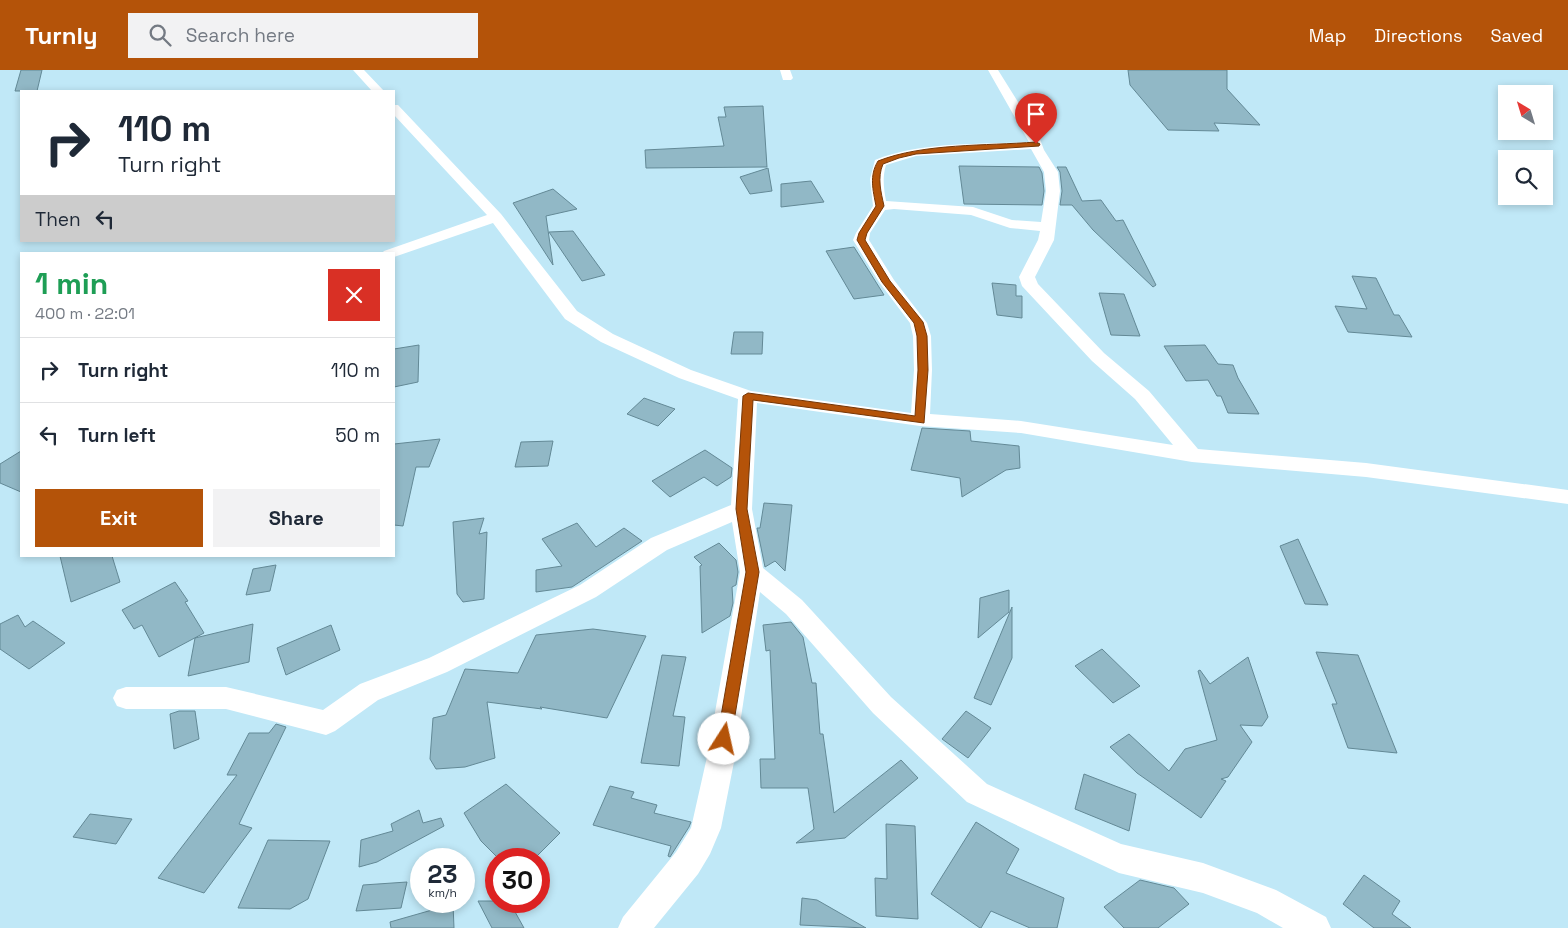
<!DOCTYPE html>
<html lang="en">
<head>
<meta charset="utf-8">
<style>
	body { margin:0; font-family:"Space Grotesk",sans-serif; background:#f2f2f3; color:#1f2937; height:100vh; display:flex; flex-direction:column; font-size:19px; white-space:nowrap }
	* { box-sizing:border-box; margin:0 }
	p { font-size:16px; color:#747a83 }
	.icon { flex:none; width:28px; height:28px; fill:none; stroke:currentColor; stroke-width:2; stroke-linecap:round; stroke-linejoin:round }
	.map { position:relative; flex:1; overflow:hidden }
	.side { position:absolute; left:20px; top:182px; width:375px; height:305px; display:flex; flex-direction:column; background:#fff; border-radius:0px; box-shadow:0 2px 8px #0003 }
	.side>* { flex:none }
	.hud { position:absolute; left:20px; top:20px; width:375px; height:152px; border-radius:0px; box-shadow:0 2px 8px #0003; background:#fff; color:#1f2937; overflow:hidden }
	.needle { width:32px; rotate:322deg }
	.controls { position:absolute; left:1498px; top:15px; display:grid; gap:10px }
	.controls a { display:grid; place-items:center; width:55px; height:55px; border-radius:0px; background:#fff; box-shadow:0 2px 8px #0003; font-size:25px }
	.speed { position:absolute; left:410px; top:778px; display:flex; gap:10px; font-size:25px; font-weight:700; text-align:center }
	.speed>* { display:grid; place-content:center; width:65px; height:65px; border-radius:50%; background:#fff; box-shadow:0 2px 8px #0003; line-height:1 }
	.speed small { font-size:12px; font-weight:400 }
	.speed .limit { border:8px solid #d22; background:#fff; color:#111 }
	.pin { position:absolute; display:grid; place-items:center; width:42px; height:42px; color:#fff; margin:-51px -21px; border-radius:50% 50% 50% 0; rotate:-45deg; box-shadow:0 0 5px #0007 }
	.pin .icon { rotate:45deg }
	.me { position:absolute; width:55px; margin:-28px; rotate:10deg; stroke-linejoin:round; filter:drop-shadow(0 0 4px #0008) }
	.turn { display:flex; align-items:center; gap:18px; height:105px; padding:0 15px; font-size:22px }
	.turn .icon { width:65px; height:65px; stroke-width:2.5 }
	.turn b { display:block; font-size:35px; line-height:42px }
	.then { display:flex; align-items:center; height:48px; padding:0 15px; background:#0003; gap:10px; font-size:19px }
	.round { display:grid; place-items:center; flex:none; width:52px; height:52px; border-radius:0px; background:#f2f2f3 }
	.summary { display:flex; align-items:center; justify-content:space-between; height:85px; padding:0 15px }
	h1 { font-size:30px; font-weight:700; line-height:38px; color:#1e9e55 }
	.action { display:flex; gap:10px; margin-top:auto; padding:10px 15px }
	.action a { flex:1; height:58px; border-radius:0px; background:#b45309; color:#fff; font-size:20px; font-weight:700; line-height:58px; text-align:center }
	.action a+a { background:#f2f2f3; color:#1f2937 }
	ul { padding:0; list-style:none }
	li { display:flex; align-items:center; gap:15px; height:65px; padding:0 15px; border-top:1px solid #e0e1e3 }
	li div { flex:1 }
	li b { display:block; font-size:19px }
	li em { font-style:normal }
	header { display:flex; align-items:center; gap:30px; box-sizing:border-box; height:70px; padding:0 25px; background:#b45309; color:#fff }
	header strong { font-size:24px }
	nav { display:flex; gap:28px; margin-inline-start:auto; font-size:18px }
	.search { width:350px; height:45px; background:#f2f2f3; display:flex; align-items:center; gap:12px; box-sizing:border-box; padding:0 18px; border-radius:0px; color:#747a83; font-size:19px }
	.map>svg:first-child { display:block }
	.building { fill:#91b8c6; stroke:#638996 }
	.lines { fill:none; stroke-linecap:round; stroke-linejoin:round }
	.minor { fill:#fff; fill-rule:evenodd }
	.route { fill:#b45309; stroke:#753606 }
</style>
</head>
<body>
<header>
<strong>Turnly</strong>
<div class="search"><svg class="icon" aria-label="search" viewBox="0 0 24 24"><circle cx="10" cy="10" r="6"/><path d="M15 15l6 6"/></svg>Search here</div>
<nav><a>Map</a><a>Directions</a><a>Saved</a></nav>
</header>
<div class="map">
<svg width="1568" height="858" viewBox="0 0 1568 858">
	<rect width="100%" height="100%" fill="#c0e8f7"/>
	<path class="building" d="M21 0H42L37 21H15Z
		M1128 0H1227V19L1260 55 1214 53 1219 61 1168 60 1130 15Z
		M763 36 767 97 646 98 645 80 724 76 718 47H726L724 37Z
		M959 96 1039 97 1042 103 1044 121 1042 135 964 134Z
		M1057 97H1066L1082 131 1101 130 1116 151 1123 150 1156 215 1153 217 1093 160 1072 135H1060L1062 121 1060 102Z
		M768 98 772 121 750 124 740 107Z
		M811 111 824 132 781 137V114Z
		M553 119 577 139 546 146 553 195 513 133Z
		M573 161 605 205 582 211 549 162Z
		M854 177 884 225 854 229 826 181Z
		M1352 206 1376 208 1394 245H1399L1412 267 1348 262 1335 236 1367 239Z
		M992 213 1016 215V226H1022V248L997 245Z
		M1099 223 1124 224 1140 266 1111 265Z
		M734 262H763L762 284H731Z
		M419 275 418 312 394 317V279Z
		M1205 275 1218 294 1233 295 1238 308 1259 344 1228 343 1221 326H1217L1208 310 1186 311 1164 276Z
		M644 328 675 339 658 356 627 344Z
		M922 358 970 361 971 371 1019 376 1020 398 1006 400 962 427 960 408 911 400Z
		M440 369 429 397H416L403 456 394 455V374Z
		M553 371 548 396 515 397 521 372Z
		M705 380 732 398 731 407 717 416 704 407 670 427 652 411Z
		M21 381V422L0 413V394Z
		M764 433 792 435 785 501 775 491 765 497 757 458H760Z
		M484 448 479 464 487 462 484 529 463 532 457 524 453 452Z
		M577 453 596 477 624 458 642 471 572 517 536 522V500L562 496 542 469Z
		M1298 469 1328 535 1305 534 1280 476Z
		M719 473 736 490 738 502 736 515 732 517 733 533 730 546 702 563 700 496 702 495 694 487Z
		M60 486H112L120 512 71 532Z
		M276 495 270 521 246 525 253 499Z
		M175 512 188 531 185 532 204 563 159 587 142 555 134 559 122 540Z
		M1009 520V542L978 568 980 528Z
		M1012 537V588L991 635 974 628Z
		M18 545 25 557 33 551 65 573 29 599 0 579V554Z
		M791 552 803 567 812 613H816L820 664H823L834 743 901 690 918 708 845 768 796 773 814 759 808 718H761L760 689H775L770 580 766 581 763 555Z
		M253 554 249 592 188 606 195 568Z
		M331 555 340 580 286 605 277 578Z
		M593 559 646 566 607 648 540 637 542 639 487 632 495 688 465 697 436 699 430 689 433 648 446 645 465 599 518 603 536 565Z
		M1102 579 1140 616 1113 633 1075 596Z
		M1316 582 1358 585 1397 683 1348 678 1332 634H1337Z
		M662 585 686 587 673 646 685 647 679 696 641 693Z
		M1248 587 1268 647 1262 656 1240 655 1252 672 1228 707 1221 709 1226 711 1201 748 1137 703 1110 677 1129 664 1169 701 1185 679 1217 670 1198 601 1200 600 1210 614Z
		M179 641H195L199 669 174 679 170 644Z
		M966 641 991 658 968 688 942 669Z
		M276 654 286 657 239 754 252 758 204 823 158 808 237 705H227L249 663H269Z
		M1084 704 1136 724 1129 761 1075 739Z
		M506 714 560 763 534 789H499L481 771 464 743Z
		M610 716 634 722 631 728 657 735 654 743 691 752 689 757 670 787 668 786 671 776 593 755Z
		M419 740 423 753 441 748 444 756 377 792 359 797 361 770 393 761 391 754Z
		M90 744 132 749 116 774 73 767Z
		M976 752 1019 779 1006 803 1064 828 1057 858H1030L991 841 981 858H980L931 824Z
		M886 754 915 756 918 849 876 846 875 808 887 809Z
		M268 770 330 771 308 829 290 839 238 838Z
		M1364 805 1400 831 1392 844 1411 858H1374L1343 834Z
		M1140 810 1174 818 1189 834 1158 858H1124L1104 837Z
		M407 812 401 838 356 841 363 815Z
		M802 828 817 830 866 858 800 855Z
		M478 831H509L524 858H492Z
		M453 834 454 858H391L390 852Z"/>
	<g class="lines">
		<path class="minor" d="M353 0H364L384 21H372Z
			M780 0H790L793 8 791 10H783Z
			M988 0H998L1038 64 1044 80 1058 102 1060 121 1054 170 1035 207 1038 214 1104 283 1149 321 1198 379 1366 393 1568 420V434L1366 407 1192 392 1021 363 920 356 757 333 752 439 763 498 802 530 891 627 987 714 1121 774 1203 793 1276 820 1326 847 1331 858H1283L1257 843 1203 823 1119 803 967 732 873 643 786 544 760 522 735 687 721 758 710 784 698 804 654 858H618L623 847 676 782 691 758 707 687 740 502 732 452 667 480 596 527 447 602 378 630 335 661 326 665 226 639H126L117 636 113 628 117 620 126 617H226L323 640 360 614 429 588 580 515 651 468 731 435 738 329 679 308 601 272 565 249 493 153 394 187V184H381L384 181 487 145 394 45V35H398L501 144 577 241 613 264 691 300 751 321 911 343 914 300 913 266 910 253 879 212 853 170 856 163 873 136 870 109 875 90C923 71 978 75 1029 72ZM1031 79 1044 102 1046 121 1041 152 1012 150 973 137 886 131C884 119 882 108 886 95L916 86ZM894 139 971 145 1010 158 1040 161 1038 170 1019 207 1022 216 1092 291 1135 329 1173 375 1021 351 930 344 932 300 931 266 927 253 894 210 869 170 870 163 885 140Z"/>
	</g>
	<path class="route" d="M1036 72 1040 74 1039 76 916 84 899 88 883 94C877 108 881 122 884 136L867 163 865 170 890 211 923 252 927 266 928 300 924 353 753 330 747 439 759 502 731 669 729 673 724 675 719 673 717 669 746 502 736 439 743 326 748 323 915 346 918 300 917 266 914 253 882 212 857 170 859 163 876 136C873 120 869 106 878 91 924 73 986 76 1036 72Z"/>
</svg>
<div class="controls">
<a><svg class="needle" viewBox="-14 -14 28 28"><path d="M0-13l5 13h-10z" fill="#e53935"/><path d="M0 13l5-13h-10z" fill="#747a83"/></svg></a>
<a><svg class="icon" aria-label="search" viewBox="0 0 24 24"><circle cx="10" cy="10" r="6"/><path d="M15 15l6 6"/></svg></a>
</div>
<div class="speed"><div>23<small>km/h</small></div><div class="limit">30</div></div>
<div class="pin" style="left:1036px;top:74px;background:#d93025"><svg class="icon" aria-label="arrive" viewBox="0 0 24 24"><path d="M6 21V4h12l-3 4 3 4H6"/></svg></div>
<svg class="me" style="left:724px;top:669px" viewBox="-20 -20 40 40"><circle r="19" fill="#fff"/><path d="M0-13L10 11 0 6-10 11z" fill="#b45309"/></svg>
<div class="hud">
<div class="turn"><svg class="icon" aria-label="right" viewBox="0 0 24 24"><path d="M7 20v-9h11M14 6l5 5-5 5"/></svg><div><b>110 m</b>Turn right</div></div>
<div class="then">Then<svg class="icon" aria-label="left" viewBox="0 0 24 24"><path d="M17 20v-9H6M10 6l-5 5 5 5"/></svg></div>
</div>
<section class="side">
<div class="summary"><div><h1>1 min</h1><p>400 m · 22:01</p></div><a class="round" style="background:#d93025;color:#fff"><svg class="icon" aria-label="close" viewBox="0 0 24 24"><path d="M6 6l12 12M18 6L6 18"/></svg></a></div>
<ul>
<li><svg class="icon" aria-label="right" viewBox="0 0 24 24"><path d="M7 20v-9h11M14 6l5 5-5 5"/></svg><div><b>Turn right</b></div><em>110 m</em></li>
<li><svg class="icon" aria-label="left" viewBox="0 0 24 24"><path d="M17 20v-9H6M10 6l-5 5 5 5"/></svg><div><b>Turn left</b></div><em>50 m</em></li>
</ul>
<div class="action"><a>Exit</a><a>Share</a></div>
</section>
</div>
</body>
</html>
